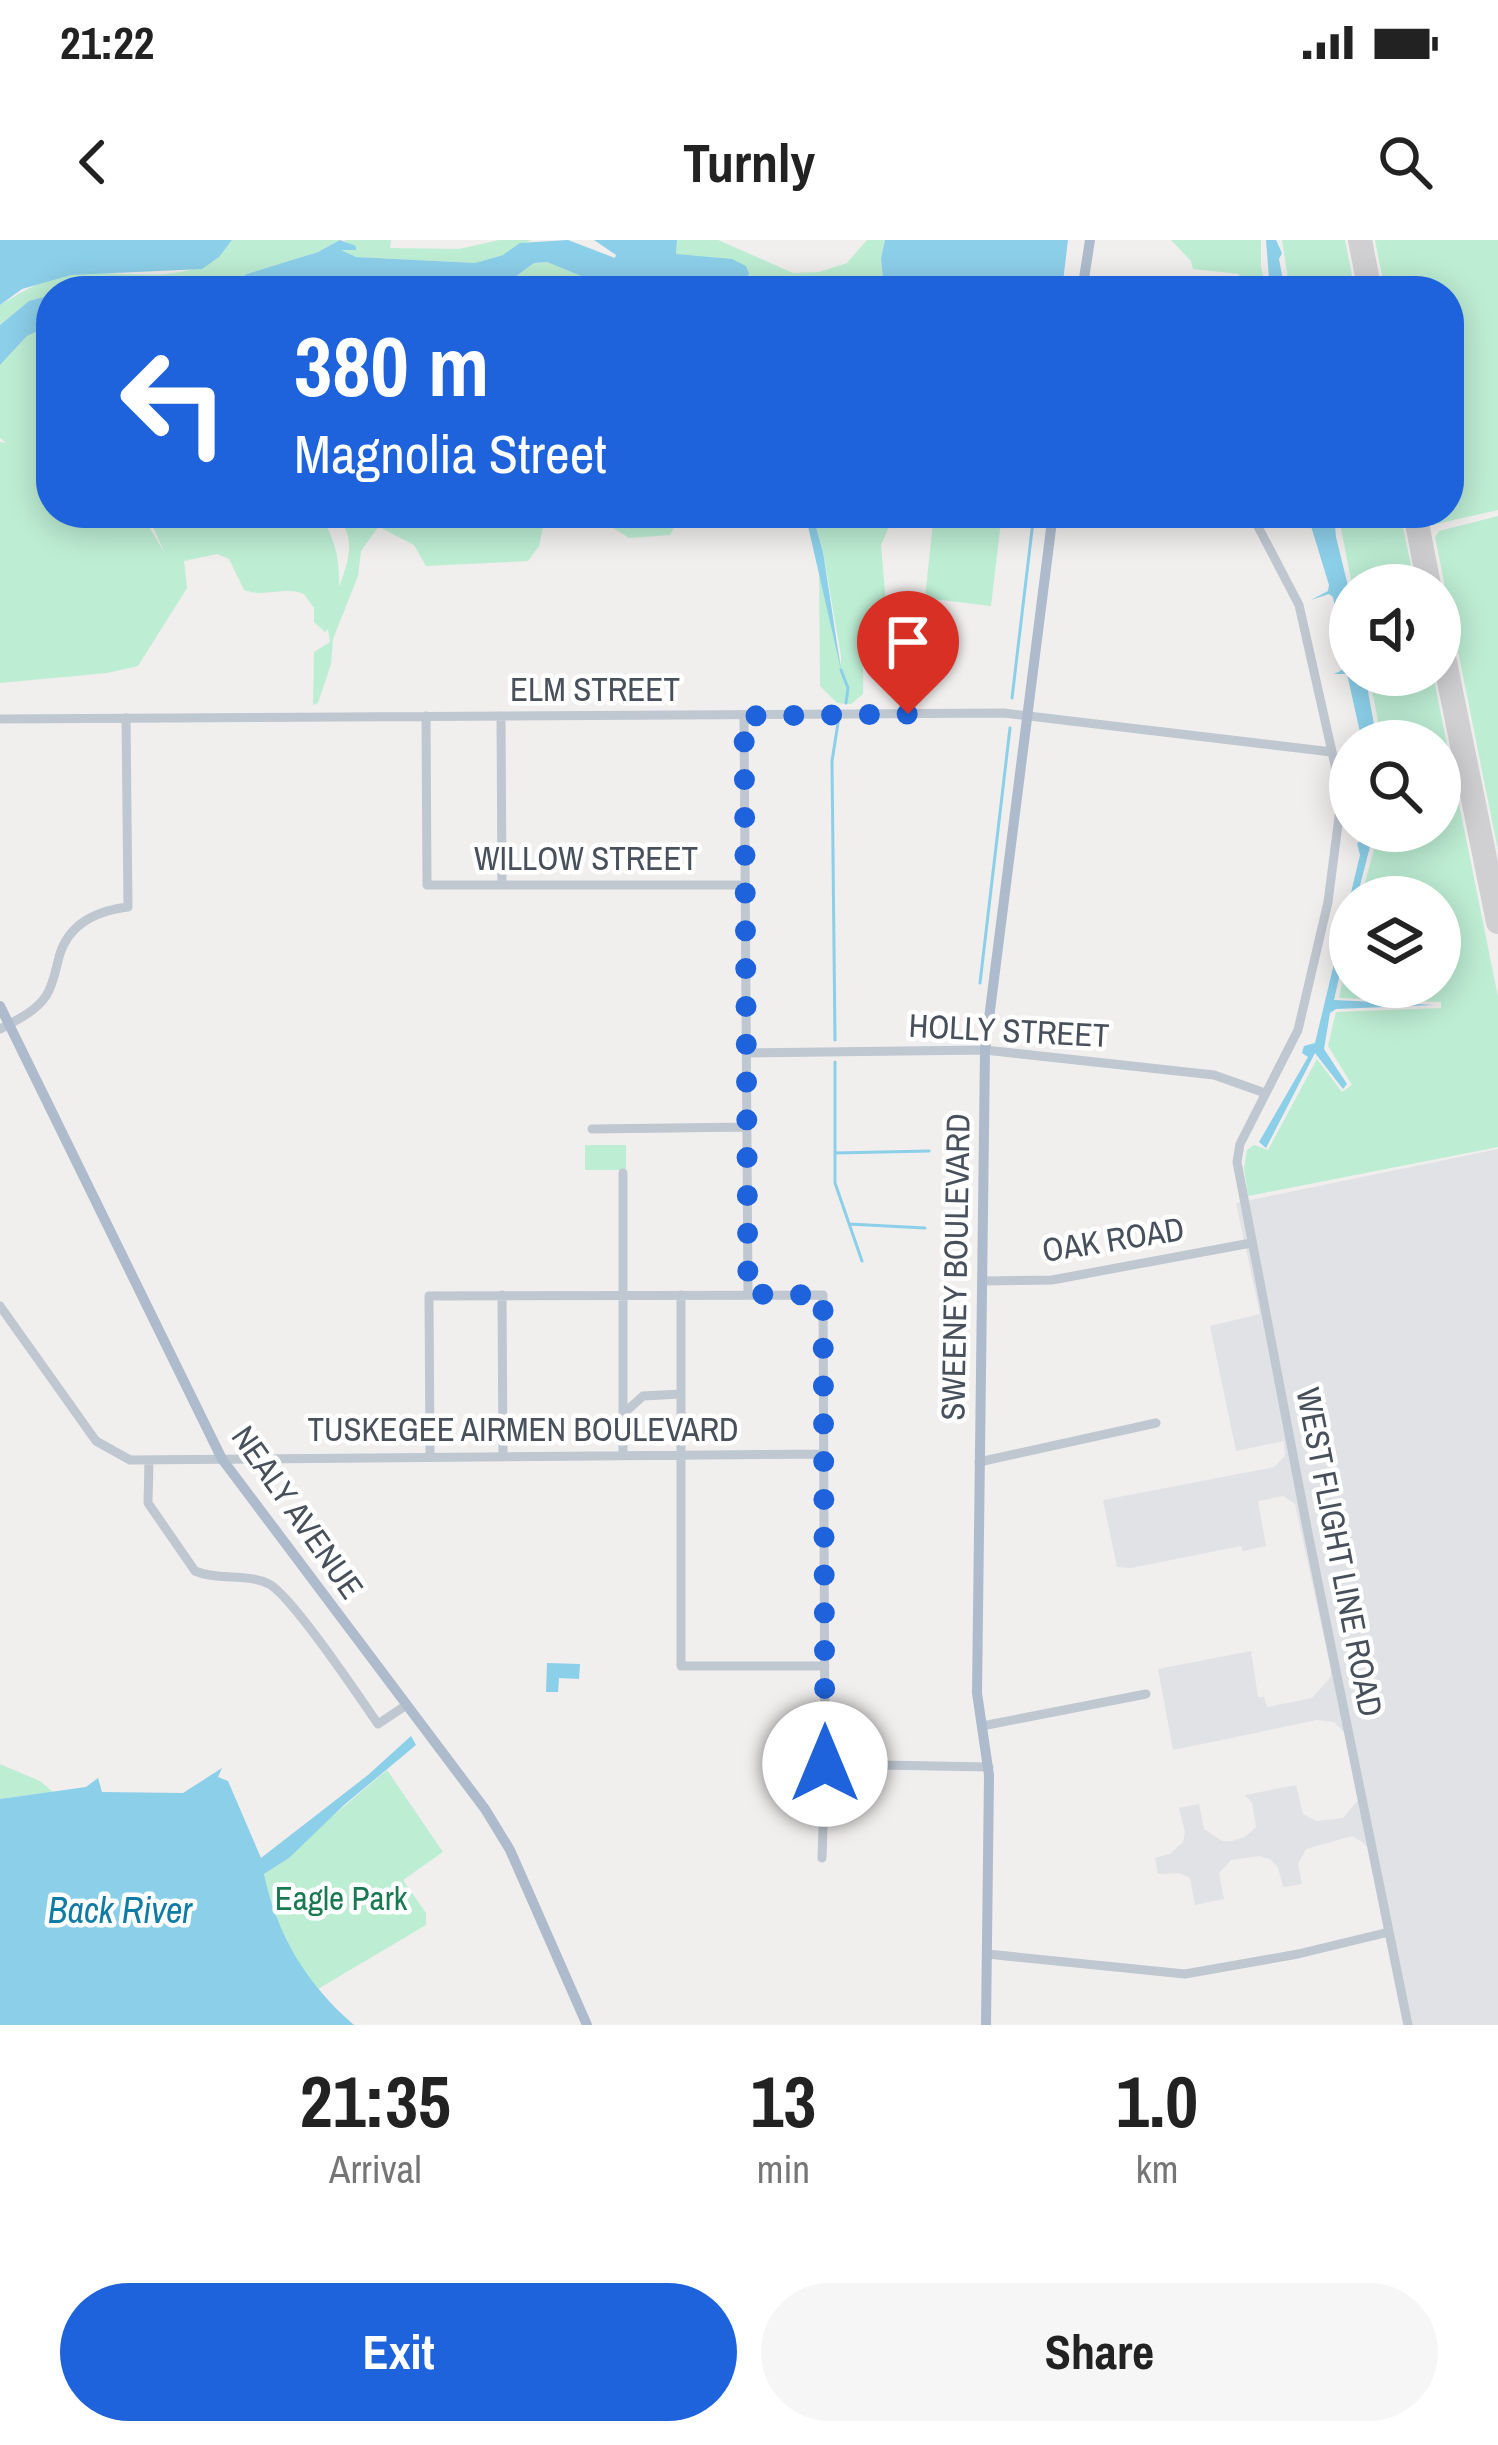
<!DOCTYPE html>
<html lang="en">
<head>
<meta charset="utf-8">
<style>
	body { margin:0; font-family:"Archivo Narrow",sans-serif; background:#f6f6f6; color:#222; height:100vh; display:flex; flex-direction:column; font-size:45px; white-space:nowrap }
	* { box-sizing:border-box; margin:0 }
	p { font-size:39px; color:#767676 }
	.icon { flex:none; width:66px; height:66px; fill:none; stroke:currentColor; stroke-width:2; stroke-linecap:round; stroke-linejoin:round }
	.map { position:relative; height:1785px; overflow:hidden }
	.drawer { display:flex; flex-direction:column; background:#fff; flex:1 }
	.drawer>* { flex:none }
	.hud { position:absolute; left:36px; top:36px; width:1428px; height:252px; border-radius:48px; box-shadow:0 6px 30px #0003; background:#1e63db; color:#fff; overflow:hidden }
	.buttons { position:absolute; left:1329px; top:324px; display:grid; gap:24px }
	.buttons a { display:grid; place-items:center; width:132px; height:132px; border-radius:50%; background:#fff; box-shadow:0 6px 30px #0003; font-size:60px }
	.pin { position:absolute; display:grid; place-items:center; width:102px; height:102px; color:#fff; margin:-123px -51px; border-radius:50% 50% 50% 0; rotate:-45deg; box-shadow:0 0 12px #0007 }
	.pin .icon { rotate:45deg }
	.me { position:absolute; width:132px; margin:-66px; rotate:0deg; stroke-linejoin:round; filter:drop-shadow(0 0 9px #0008) }
	.turn { display:flex; align-items:center; gap:42px; height:252px; padding:0 60px; font-size:54px }
	.turn .icon { width:156px; height:156px; stroke-width:2.5 }
	.turn b { display:block; font-size:84px; line-height:102px }
	.eta { display:flex; justify-content:space-evenly; align-items:center; height:204px; text-align:center }
	.eta b { font-size:72px; font-weight:700; line-height:84px }
	.cta { display:flex; gap:24px; margin-top:auto; padding:24px 60px }
	.cta a { flex:1; height:138px; border-radius:72px; background:#1e63db; color:#fff; font-size:48px; font-weight:700; line-height:138px; text-align:center }
	.cta a+a { background:#f6f6f6; color:#222 }
	.status { display:flex; justify-content:space-between; align-items:center; height:84px; padding:0 60px; background:#fff; direction:ltr }
	.status svg { height:33px; fill:currentColor }
	header { display:flex; justify-content:space-between; align-items:center; height:156px; padding:0 60px; background:#fff; font-size:54px; font-weight:700 }
	.map>svg:first-child { display:block }
	.airport { fill:#e0e2e6 }
	.green { fill:#bdedd3 }
	.water { fill:#8ccfe9 }
	.lines { fill:none; stroke-linecap:round; stroke-linejoin:round }
	.stream { stroke:#8ccfe9; stroke-width:3 }
	.taxiway { stroke:#d0d0d3; stroke-width:24 }
	.minor { stroke:#bfc7d0; stroke-width:9 }
	.major { stroke:#aebbcc; stroke-width:10 }
	.route { stroke:#1e63db; stroke-width:21; stroke-dasharray:0 37.8 }
	.labels { text-anchor:middle; stroke-width:9; stroke-linejoin:round; paint-order:stroke }
	.street-label { font-size:33px; fill:#47505b; stroke:#fff }
	.park-label { font-size:33px; fill:#197a51; stroke:#fff }
	.water-label { font-size:36px; font-style:italic; fill:#107ba5; stroke:#fff }
</style>
</head>
<body>
<div class="status"><b>21:22</b><svg viewBox="0 0 49 12"><path d="M0 12V9h3v3zM5 12V6h3v6zM10 12V3h3v9zM15 12V0h3v12zM26 1h20v11H26zM47 4h2v5h-2z"/></svg></div>
<header><svg class="icon" aria-label="back" viewBox="0 0 24 24"><path d="M15 5l-7 7 7 7"/></svg>Turnly<svg class="icon" aria-label="search" viewBox="0 0 24 24"><circle cx="10" cy="10" r="6"/><path d="M15 15l6 6"/></svg></header>
<div class="map">
<svg width="1498" height="1785" viewBox="0 0 1498 1785">
	<rect width="100%" height="100%" fill="#f1eeee"/>
	<path class="airport" d="M1498 909V1785H1403L1367 1607 1362 1602 1352 1596 1306 1609 1298 1624 1302 1644 1283 1647 1278 1627 1270 1619 1259 1616 1231 1620 1219 1633 1224 1659 1195 1665 1190 1638 1179 1633 1158 1634 1155 1618 1170 1614 1183 1602 1185 1592 1179 1568 1199 1564 1204 1589 1222 1601H1232L1245 1597 1256 1587 1252 1563 1245 1555 1296 1545 1303 1574 1316 1581 1343 1578 1358 1560 1345 1493 1334 1482 1317 1480 1173 1510 1158 1429 1251 1411 1258 1457H1264L1267 1467 1312 1458 1330 1438 1331 1430 1295 1264 1283 1256 1258 1261 1266 1306 1243 1311 1241 1306 1131 1328 1117 1327 1103 1260 1274 1227 1285 1216 1284 1201 1236 1211 1210 1086 1260 1074 1236 963Z"/>
	<path class="green" d="M232 0H340L318 12 247 34 224 51H51V55L29 61 0 85V65C26 50 38 41 70 35 123 27 197 53 232 0Z
		M344 0H391L390 8 459 9 499 0H531L503 15 475 23 356 17 340 10 355 9Z
		M677 0H718L793 33 819 32 847 23 867 0H885L881 18 884 51H733L742 46 749 35 746 26 676 14Z
		M1171 0H1261V26L1266 51H1237L1239 34 1193 29 1191 21Z
		M1282 0H1345L1355 51H1290Z
		M1375 0H1498V270L1432 285 1430 273H1449V51H1385Z
		M547 22 618 51H496L534 23Z
		M345 42 491 49 320 51 316 46Z
		M51 85V273H141L164 312 147 273H318C335 296 340 320 339 347 349 320 359 291 330 273H546L539 306 528 321 426 326 414 305 383 289 381 283 361 311 358 336 333 399 331 424 318 463 313 465 314 412 330 402 328 389 325 392 314 382V368L304 354C283 346 265 358 244 350L229 319 217 314 184 321 187 348 138 426 107 433 0 443V202L6 203 0 198V125L27 96Z
		M590 273H681L670 295 629 298Z
		M812 273H895L881 305 887 375C854 402 865 417 863 454L851 464 837 463 820 446 819 326 841 425V416L823 311Z
		M934 273H1002L991 366 925 358Z
		M1338 273H1400L1415 345H1352Z
		M1498 276V610L1435 297 1439 291Z
		M1369 435H1433L1498 757V907L1248 956 1244 928 1247 910 1254 905 1268 910 1317 819 1342 852 1352 845 1328 806 1336 772 1441 768V762L1339 758 1350 707V747H1440V657H1361L1379 591H1440V501H1382Z
		M585 905H626V930H585Z
		M0 1524 40 1541 53 1552 0 1559Z
		M387 1530 443 1612 403 1640 426 1673V1685L318 1749C291 1714 273 1678 264 1634L289 1618 303 1601Z"/>
	<path class="water" d="M0 0H232L219 17 202 29 71 35 22 49 0 65Z
		M340 0 356 6V10H341L356 17 475 23 503 15 520 3 568 0 615 18 616 15 594 0H677L676 14 732 19 746 26 749 34 742 46 733 51H618L547 22 534 23 496 51 488 47 375 42 372 47 345 42 318 46 320 51 308 48 224 51 247 34 318 12Z
		M885 0H1068L1062 50 884 51 881 18Z
		M1266 0H1276L1282 13 1279 19 1285 51H1270Z
		M51 55V85L27 96 0 125V85L29 61Z
		M805 273H812L823 312 841 430Z
		M1307 273H1334L1336 297 1350 354V435H1365L1377 501H1362L1347 434H1334L1346 428 1333 357 1329 354 1311 360 1328 351 1329 345Z
		M1365 591H1374L1357 657H1350V688L1334 760 1434 765 1336 769 1330 773 1324 809 1347 844 1343 849 1315 813 1266 908 1259 902 1308 817 1302 813 1304 806 1315 803 1360 615 1357 603 1363 600Z
		M547 1423 580 1424 579 1439 559 1438 558 1452H546Z
		M411 1496 416 1505 344 1565 289 1618 264 1634C276 1693 307 1745 354 1785H0V1559L86 1547 98 1538 102 1552 183 1553 222 1528 218 1537 228 1541 261 1618 368 1535Z"/>
	<g class="lines">
		<path class="stream" d="M841 430 848 448 846 463
			M1012 458 1034 273
			M980 743 1010 488
			M835 800 832 521 838 483
			M835 822V943L862 1021
			M835 913 929 911
			M849 984 925 988
			M830 1582 831 1537"/>
		<path class="taxiway" d="M1360 0 1370 51
			M1415 273 1429 345
			M1440 397 1498 682"/>
		<path class="minor" d="M1253 277 1299 365 1335 525 1340 569 1328 662 1298 790 1240 904 1237 922 1307 1288 1408 1785
			M426 476 427 645H745
			M501 476 502 645
			M744 476 748 1054
			M0 479 1004 473 1332 512
			M0 789C17 780 35 772 46 756 53 745 55 733 58 721 66 685 94 671 128 667L126 478
			M747 813 985 810 1214 835 1265 853
			M592 889 747 887
			M623 933V1215
			M982 1041 1052 1040 1251 1003
			M502 1055 503 1217
			M681 1055V1426H825
			M0 1066 96 1201 130 1220 825 1214
			M623 1174 643 1156 681 1154
			M430 1217 429 1056 823 1055 825 1524 822 1618
			M149 1221 148 1263 195 1331C218 1341 247 1333 269 1344 292 1356 360 1458 378 1484L405 1466
			M979 1222 1156 1183
			M982 1486 1146 1454
			M825 1524 989 1527
			M987 1714 1185 1734 1298 1714 1389 1692"/>
		<path class="major" d="M1082 51 1090 0
			M0 766 222 1219 485 1569 510 1610 587 1785
			M986 1785 989 1535 977 1453 985 810 1053 273"/>
	</g>
	<g class="lines">
		<path class="route" d="M825 1524 823 1055 748 1054 744 476 908 474"/>
	</g>
	<g class="labels">
		<g class="street-label">
			<text x="595" y="461">ELM STREET</text>
			<text x="586" y="630">WILLOW STREET</text>
			<text transform="translate(1009 790) rotate(3)" y="12">HOLLY STREET</text>
			<text transform="translate(1113 999) rotate(-9)" y="12">OAK ROAD</text>
			<text transform="translate(955 1027) rotate(-89)" y="12">SWEENEY BOULEVARD</text>
			<text x="523" y="1201">TUSKEGEE AIRMEN BOULEVARD</text>
			<text transform="translate(298 1272) rotate(55)" y="12">NEALY AVENUE</text>
			<text transform="translate(1340 1312) rotate(79)" y="12">WEST FLIGHT LINE ROAD</text>
		</g>
		<g class="park-label">
			<text x="341" y="1670">Eagle Park</text>
		</g>
		<g class="water-label">
			<text x="120" y="1683">Back River</text>
		</g>
	</g>
</svg>
<div class="buttons">
<a><svg class="icon" aria-label="sound" viewBox="0 0 24 24"><path d="M4 9h4l5-4v14l-5-4H4zM17 9q2 3 0 6"/></svg></a>
<a><svg class="icon" aria-label="search" viewBox="0 0 24 24"><circle cx="10" cy="10" r="6"/><path d="M15 15l6 6"/></svg></a>
<a><svg class="icon" aria-label="layers" viewBox="0 0 24 24"><path d="M12 4l9 5-9 5-9-5zM3 14l9 5 9-5"/></svg></a>
</div>
<div class="pin" style="left:908px;top:474px;background:#d93025"><svg class="icon" aria-label="arrive" viewBox="0 0 24 24"><path d="M6 21V4h12l-3 4 3 4H6"/></svg></div>
<svg class="me" style="left:825px;top:1524px" viewBox="-20 -20 40 40"><circle r="19" fill="#fff"/><path d="M0-13L10 11 0 6-10 11z" fill="#1e63db"/></svg>
<div class="hud">
<div class="turn"><svg class="icon" aria-label="left" viewBox="0 0 24 24"><path d="M17 20v-9H6M10 6l-5 5 5 5"/></svg><div><b>380 m</b>Magnolia Street</div></div>
</div>
</div>
<section class="drawer">
<div class="eta">
<div><b>21:35</b><p>Arrival</p></div>
<div><b>13</b><p>min</p></div>
<div><b>1.0</b><p>km</p></div>
</div>
<div class="cta"><a>Exit</a><a>Share</a></div>
</section>
</body>
</html>
